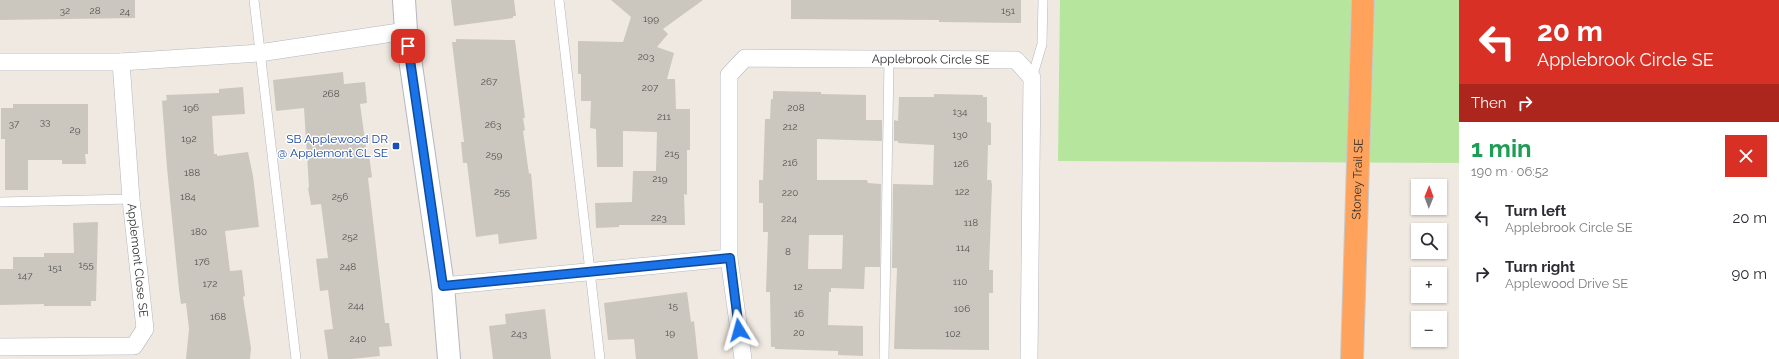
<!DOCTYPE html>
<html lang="en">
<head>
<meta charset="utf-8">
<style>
	body { margin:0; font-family:Raleway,sans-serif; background:#f7f7f7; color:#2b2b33; height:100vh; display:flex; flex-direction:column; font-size:15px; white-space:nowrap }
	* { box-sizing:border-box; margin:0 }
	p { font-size:13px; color:#7c7c81 }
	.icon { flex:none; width:22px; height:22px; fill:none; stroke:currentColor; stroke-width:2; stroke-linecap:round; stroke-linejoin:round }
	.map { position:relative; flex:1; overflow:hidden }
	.drawer { display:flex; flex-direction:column; background:#fff; width:320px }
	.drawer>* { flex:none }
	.hud { background:#d93025; color:#fff; overflow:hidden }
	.needle { width:26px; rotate:1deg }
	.fabs { position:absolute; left:1411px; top:179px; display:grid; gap:8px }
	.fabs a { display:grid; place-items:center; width:36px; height:36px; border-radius:0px; background:#fff; box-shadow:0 1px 3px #0004; font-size:20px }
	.pin { position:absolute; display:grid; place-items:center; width:34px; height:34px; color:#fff; margin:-17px; border-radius:8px; box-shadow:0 2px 6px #0006 }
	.me { position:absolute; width:44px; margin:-22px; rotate:352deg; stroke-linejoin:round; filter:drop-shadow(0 0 3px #0008) }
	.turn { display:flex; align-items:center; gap:14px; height:84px; padding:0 12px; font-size:18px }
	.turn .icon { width:52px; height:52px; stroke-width:2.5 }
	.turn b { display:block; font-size:28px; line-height:34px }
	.then { display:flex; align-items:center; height:38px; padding:0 12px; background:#0003; gap:8px; font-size:15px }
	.round { display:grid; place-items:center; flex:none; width:42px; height:42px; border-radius:0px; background:#f7f7f7 }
	.overview { display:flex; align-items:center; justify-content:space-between; height:68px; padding:0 12px }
	h1 { font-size:24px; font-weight:700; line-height:30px; color:#1e9e55 }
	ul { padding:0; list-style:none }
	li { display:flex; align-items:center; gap:12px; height:56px; padding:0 12px }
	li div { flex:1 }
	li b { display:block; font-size:15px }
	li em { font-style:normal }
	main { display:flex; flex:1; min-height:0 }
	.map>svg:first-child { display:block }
	.green { fill:#b6e59e }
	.building { fill:#cbc7bf; fill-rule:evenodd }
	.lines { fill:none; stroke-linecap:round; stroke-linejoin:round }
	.lane-casing { stroke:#b4b7c1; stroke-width:10 }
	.street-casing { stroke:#b4b7c1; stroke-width:18 }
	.secondary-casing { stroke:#b4b7c1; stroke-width:24 }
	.highway-casing { stroke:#c9c9c9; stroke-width:24 }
	.lane { stroke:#fff; stroke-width:9 }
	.street { stroke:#fff; stroke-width:17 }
	.secondary { stroke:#fff; stroke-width:22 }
	.highway { stroke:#ffa35c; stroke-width:22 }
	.route-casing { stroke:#114b97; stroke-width:10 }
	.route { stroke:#1a73e8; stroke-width:7 }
	.transit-dot { fill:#1a4fb4; stroke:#fff; stroke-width:1.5 }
	.labels { text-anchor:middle; stroke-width:3; stroke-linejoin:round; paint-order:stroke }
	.number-label { font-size:10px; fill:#555452 }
	.street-label { font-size:12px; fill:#2e2e2e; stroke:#fff }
	.transit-label { font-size:12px; fill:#164399; stroke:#fff; text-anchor:end }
</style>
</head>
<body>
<main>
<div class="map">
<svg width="1459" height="359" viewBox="0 0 1459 359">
	<rect width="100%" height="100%" fill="#efe9e1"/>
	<path class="green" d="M1060 0H1459V163L1058 161Z"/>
	<path class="building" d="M0 0H135V18L0 20Z
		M451 0H514L516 16H513V18L454 26Z
		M611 0H703L663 29 668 34 657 47 674 53 667 79H675L676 109H690V150H687V195L684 194 685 225H619V227L596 228 595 203 632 202 633 171H656L657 132 623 131V167H597L596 129 590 128 591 101H581V74H578V41L623 42 631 17Z
		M791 0H1021V23L939 22V20L791 19Z
		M456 39 515 40 525 118H523L525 130 523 131 529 174 531 173 537 239 499 244 498 234 476 237 467 163H463L461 142H464L452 42H456Z
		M343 72 344 84 365 82 367 103 360 104 367 155H369L372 177 368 178 385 323H389L392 346 379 347 380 356 352 359H328L324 330 333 329 328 290 320 291 316 259 328 258 321 204 311 205 308 188 309 187 304 108 276 111 273 80Z
		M243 87 245 114 212 116 214 154H217V156L248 152 253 176 259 227 225 231 230 271 242 270 245 296 243 297 251 348 250 359H186L189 329 186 303 181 304 179 290 167 168 162 101 167 100 166 95 219 93V89Z
		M773 91 821 92V94L866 95V120H882V141L817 139V180H867L868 183 881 184 880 267H865L864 289 831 288V292H829L828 325 863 326V356L838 355V351L775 349V347H771L770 292H766L768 232H763V203H759V180H763L765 119H770L771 99H773ZM809 235H843L842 269H808Z
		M934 94 983 95V97H987V122L991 123V145H988L987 180H991L992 185 989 270H993V293H989V350L894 349 897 268H892L893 184 933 185 934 145 898 143V141H894V120L898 121 899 97H934Z
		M13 104H88V154H85L86 164H62V160H28V190H5V139H1V108H13Z
		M98 222 96 301H91V306H44V304L0 305V269H13V257H44V253H74L73 223Z
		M687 292 691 322 694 321 698 359H636L634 339 608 340 604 303Z
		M545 309 551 359H493L489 326 506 324 505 314Z"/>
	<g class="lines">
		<g class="lane-casing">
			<path id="lane" d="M254 0 296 359
				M559 0 600 359
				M1032 78 1042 44 1043 0
				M0 202 131 199
				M884 359 889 60"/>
		</g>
		<g class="street-casing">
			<g id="street">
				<path id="s1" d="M0 62H121L131 199 145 329 134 346 0 347"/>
				<path d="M121 62 259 53 406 31"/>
				<path d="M443 286 729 258"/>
				<path id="s2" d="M743 359 729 258V75L745 58 1016 60 1032 78 1029 359"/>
			</g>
		</g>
		<g class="secondary-casing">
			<path id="secondary" d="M404 0 406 31 443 286 449 359"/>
		</g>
		<g class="highway-casing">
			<g id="highway">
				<path id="s3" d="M1352 359 1363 0"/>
			</g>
		</g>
		<use href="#lane" class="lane"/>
		<use href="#street" class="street"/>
		<use href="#secondary" class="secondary"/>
		<use href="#highway" class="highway"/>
	</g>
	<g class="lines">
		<g class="route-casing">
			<path id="route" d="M408 46 443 286 730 258 739 330"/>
		</g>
		<use href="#route" class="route"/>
	</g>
	<rect class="transit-dot" x="392" y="142" width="8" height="8" rx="2"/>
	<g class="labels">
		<g class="number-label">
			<text x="65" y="14">32</text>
			<text x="95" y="14">28</text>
			<text x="1008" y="14">151</text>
			<text x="125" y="15">24</text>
			<text x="651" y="22">199</text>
			<text x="646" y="60">203</text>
			<text x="489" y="85">267</text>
			<text x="650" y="91">207</text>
			<text x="331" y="97">268</text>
			<text x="191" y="111">196</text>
			<text x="796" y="111">208</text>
			<text x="960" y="115">134</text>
			<text x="664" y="120">211</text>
			<text x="45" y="125">33</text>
			<text x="14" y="127">37</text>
			<text x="493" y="128">263</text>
			<text x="790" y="130">212</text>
			<text x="75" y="133">29</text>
			<text x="960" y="138">130</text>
			<text x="189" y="142">192</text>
			<text x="672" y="157">215</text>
			<text x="494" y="158">259</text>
			<text x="790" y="166">216</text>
			<text x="961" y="167">126</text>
			<text x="192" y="176">188</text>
			<text x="660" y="182">219</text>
			<text x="502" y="195">255</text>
			<text x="962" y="195">122</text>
			<text x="790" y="196">220</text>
			<text x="188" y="200">184</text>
			<text x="340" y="200">256</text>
			<text x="659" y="221">223</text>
			<text x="789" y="222">224</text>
			<text x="971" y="226">118</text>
			<text x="199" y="235">180</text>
			<text x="350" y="240">252</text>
			<text x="963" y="251">114</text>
			<text x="788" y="255">8</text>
			<text x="202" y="265">176</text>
			<text x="86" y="268">155</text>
			<text x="348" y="270">248</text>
			<text x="55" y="271">151</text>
			<text x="25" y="279">147</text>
			<text x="960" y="285">110</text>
			<text x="210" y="287">172</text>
			<text x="798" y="290">12</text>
			<text x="356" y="309">244</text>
			<text x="673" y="309">15</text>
			<text x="962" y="312">106</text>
			<text x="799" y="317">16</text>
			<text x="218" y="320">168</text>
			<text x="670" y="336">19</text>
			<text x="799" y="336">20</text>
			<text x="519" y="337">243</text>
			<text x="953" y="337">102</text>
			<text x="358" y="342">240</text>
		</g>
		<g class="street-label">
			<text dy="4" stroke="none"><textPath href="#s2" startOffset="494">Applebrook Circle SE</textPath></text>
			<text dy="4" stroke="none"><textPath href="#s3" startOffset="180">Stoney Trail SE</textPath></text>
			<text dy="4" stroke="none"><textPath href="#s1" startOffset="320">Applemont Close SE</textPath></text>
		</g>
		<g class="transit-label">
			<text x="388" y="143">SB Applewood DR<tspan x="388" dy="14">@ Applemont CL SE</tspan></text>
		</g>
	</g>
</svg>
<div class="fabs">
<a><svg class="needle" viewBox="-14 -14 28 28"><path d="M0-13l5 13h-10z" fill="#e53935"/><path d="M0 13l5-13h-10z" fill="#7c7c81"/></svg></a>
<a><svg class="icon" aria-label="search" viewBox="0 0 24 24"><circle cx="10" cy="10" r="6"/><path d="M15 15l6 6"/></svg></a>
<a>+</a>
<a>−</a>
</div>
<div class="pin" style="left:408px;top:46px;background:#d93025"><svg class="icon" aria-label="arrive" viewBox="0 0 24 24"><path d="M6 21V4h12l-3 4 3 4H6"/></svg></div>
<svg class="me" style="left:739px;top:330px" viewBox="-20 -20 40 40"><path d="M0-17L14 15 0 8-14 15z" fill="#1a73e8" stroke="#fff" stroke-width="4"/></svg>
</div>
<section class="drawer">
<div class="hud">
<div class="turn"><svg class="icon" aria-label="left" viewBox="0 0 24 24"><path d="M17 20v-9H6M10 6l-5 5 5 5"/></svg><div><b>20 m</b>Applebrook Circle SE</div></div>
<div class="then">Then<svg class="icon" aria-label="right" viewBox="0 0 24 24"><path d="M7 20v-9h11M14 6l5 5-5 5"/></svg></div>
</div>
<div class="overview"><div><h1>1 min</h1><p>190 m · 06:52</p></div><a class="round" style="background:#d93025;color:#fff"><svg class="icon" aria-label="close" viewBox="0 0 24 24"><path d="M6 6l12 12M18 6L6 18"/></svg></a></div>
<ul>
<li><svg class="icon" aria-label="left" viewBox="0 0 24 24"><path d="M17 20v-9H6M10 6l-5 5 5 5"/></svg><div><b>Turn left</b><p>Applebrook Circle SE</p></div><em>20 m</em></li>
<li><svg class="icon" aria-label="right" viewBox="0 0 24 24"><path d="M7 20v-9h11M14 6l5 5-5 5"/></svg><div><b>Turn right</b><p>Applewood Drive SE</p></div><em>90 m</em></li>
</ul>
</section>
</main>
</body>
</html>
